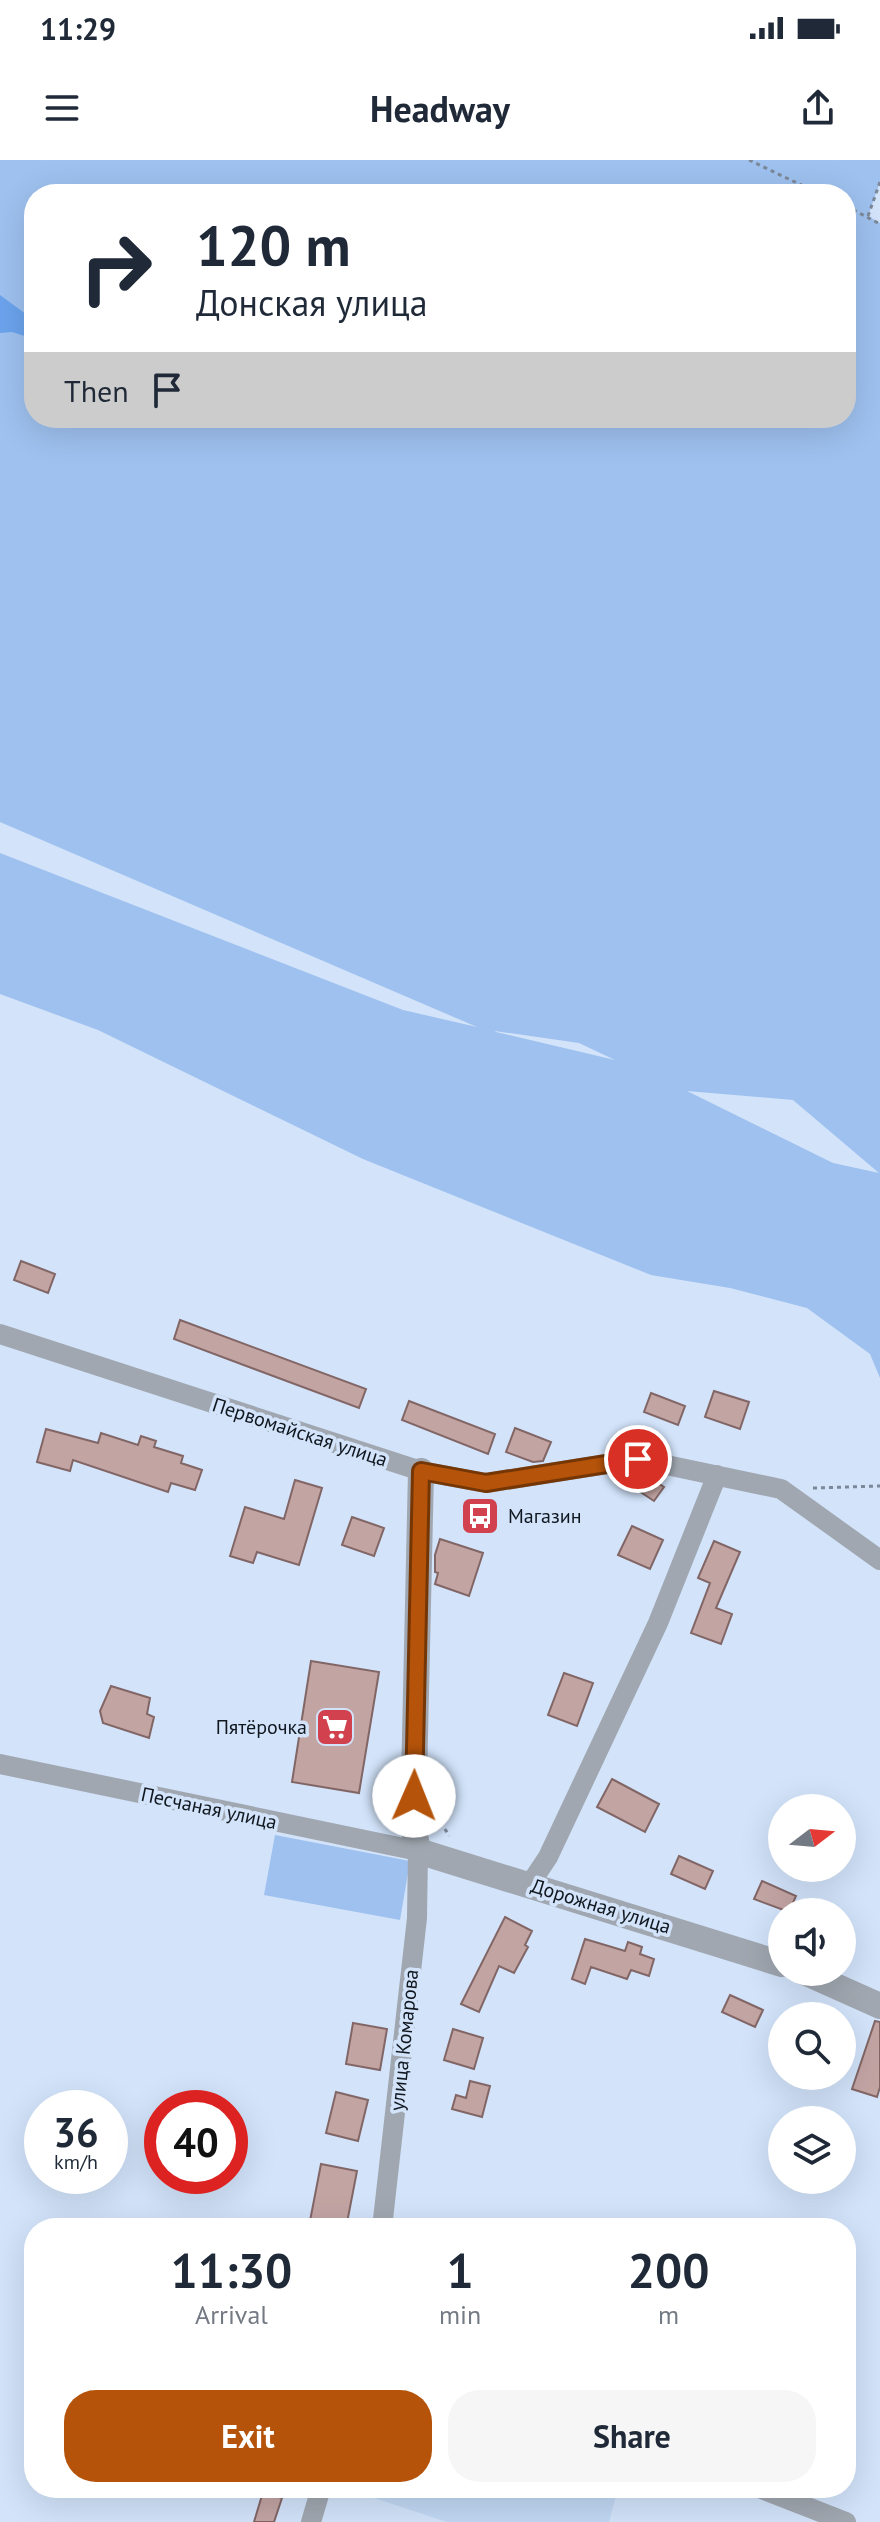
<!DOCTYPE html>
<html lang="en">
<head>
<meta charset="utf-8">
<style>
	body { margin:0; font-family:"PT Sans",sans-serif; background:#f6f6f7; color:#1f2937; height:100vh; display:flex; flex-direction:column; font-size:30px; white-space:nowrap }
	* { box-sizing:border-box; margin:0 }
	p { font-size:26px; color:#747a83 }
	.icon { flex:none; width:44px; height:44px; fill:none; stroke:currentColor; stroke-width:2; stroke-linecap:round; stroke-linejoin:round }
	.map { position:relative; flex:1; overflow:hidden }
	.panel { position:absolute; left:24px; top:2058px; width:832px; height:280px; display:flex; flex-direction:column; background:#fff; border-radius:32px; box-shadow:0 8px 32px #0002 }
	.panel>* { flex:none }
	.hud { position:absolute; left:24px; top:24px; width:832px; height:244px; border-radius:32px; box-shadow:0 8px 32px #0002; background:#fff; color:#1f2937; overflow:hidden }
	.needle { width:52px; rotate:74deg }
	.fabs { position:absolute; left:768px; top:1634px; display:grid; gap:16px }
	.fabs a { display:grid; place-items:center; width:88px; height:88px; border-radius:50%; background:#fff; box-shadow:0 8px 32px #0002; font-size:40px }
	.speed { position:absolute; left:24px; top:1930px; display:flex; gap:16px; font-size:40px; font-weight:700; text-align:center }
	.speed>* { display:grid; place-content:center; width:104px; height:104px; border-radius:50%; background:#fff; box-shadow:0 8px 32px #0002; line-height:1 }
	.speed small { font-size:20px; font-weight:400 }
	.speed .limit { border:12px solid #d22; background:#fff; color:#111 }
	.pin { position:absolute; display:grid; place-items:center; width:68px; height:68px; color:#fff; margin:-34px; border:4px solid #fff; border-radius:50%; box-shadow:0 2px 8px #0007 }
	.me { position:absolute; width:88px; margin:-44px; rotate:1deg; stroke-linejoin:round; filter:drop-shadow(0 0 6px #0008) }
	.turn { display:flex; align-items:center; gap:28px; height:168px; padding:0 40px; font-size:36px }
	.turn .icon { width:104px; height:104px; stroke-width:2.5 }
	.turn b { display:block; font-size:56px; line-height:68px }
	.then { display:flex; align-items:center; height:76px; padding:0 40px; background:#0003; gap:16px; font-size:30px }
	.eta { display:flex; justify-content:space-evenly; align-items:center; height:136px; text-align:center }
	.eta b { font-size:48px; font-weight:700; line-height:56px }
	.button { display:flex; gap:16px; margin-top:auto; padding:16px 40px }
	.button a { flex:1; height:92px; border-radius:32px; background:#b45309; color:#fff; font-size:32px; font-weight:700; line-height:92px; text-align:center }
	.button a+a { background:#f6f6f7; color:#1f2937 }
	.status { display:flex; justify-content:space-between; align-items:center; height:56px; padding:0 40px; background:#fff; direction:ltr }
	.status svg { height:22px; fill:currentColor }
	header { display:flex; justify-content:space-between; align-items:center; height:104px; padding:0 40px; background:#fff; font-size:36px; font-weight:700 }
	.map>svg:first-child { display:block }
	.built { fill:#c1d7f3 }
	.green { fill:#9ec1ef; fill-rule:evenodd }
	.water { fill:#6ba3ec }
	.building { fill:#c2a4a3; stroke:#826666; stroke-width:2 }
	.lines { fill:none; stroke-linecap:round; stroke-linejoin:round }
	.path { stroke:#7c8898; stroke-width:3; stroke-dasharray:4 4; stroke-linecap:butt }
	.minor { stroke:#a0a7b0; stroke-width:20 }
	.tertiary { stroke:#a0a7b0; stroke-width:26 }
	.route-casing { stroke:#753606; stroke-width:20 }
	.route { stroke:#b45309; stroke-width:14 }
	.labels { text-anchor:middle; stroke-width:7; stroke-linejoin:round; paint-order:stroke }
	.street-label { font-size:20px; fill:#11171f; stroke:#d2e3fa }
	.poi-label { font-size:20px; fill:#11171f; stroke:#d2e3fa; text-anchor:start }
</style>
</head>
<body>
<div class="status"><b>11:29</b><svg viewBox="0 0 49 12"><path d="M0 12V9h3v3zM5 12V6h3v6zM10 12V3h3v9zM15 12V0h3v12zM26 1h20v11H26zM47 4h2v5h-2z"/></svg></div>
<header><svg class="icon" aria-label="menu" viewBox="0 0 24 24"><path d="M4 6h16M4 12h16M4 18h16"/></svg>Headway<svg class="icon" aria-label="share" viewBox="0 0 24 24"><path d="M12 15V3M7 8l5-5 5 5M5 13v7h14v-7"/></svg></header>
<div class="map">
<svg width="880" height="2362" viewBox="0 0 880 2362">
	<rect width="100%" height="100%" fill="#d2e3fa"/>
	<path class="built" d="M344 2328H618L609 2362H447Z"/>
	<path class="green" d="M0 0H880V22L868 56 880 63V1218L870 1194 807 1148 730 1128 651 1115 363 999 98 870 0 834V693L403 850 477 867 0 662ZM34 34H846V258H34ZM495 871 579 883 615 900 496 872ZM687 931 793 940 879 1013 833 1003Z
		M275 1675 410 1701 400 1760 264 1735Z"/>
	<path class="water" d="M0 135 34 160V179L12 172 0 173Z"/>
	<path class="building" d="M21 1101 55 1114 48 1133 14 1120Z
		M180 1160 366 1229 359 1248 174 1179Z
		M714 1231 749 1242 740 1269 705 1257Z
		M651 1233 685 1246 678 1265 644 1252Z
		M409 1241 495 1274 488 1294 402 1260Z
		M515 1268 551 1282 543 1301 533 1302 506 1292Z
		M46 1269 98 1283 101 1273 138 1285 141 1276 156 1281 154 1287 183 1296 181 1303 202 1310 195 1330 171 1323 168 1332 73 1300 70 1311 37 1302Z
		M646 1315 664 1327 654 1341 636 1329Z
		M295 1320 322 1328 299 1405 257 1392 253 1403 230 1396 245 1347 284 1359Z
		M352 1357 384 1368 374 1396 342 1385Z
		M632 1366 663 1380 650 1409 618 1395Z
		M440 1379 483 1393 469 1436 435 1424 438 1413 435 1412V1395Z
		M714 1381 740 1392 716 1448 732 1454 721 1484 691 1473 710 1423 698 1418Z
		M311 1501 379 1512 359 1633 292 1622Z
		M564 1513 593 1523 577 1566 548 1555Z
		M111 1526 150 1538 147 1554 154 1557 149 1578 103 1563 100 1551Z
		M612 1619 659 1644 645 1672 597 1647Z
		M679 1696 713 1711 705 1729 671 1714Z
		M762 1721 796 1736 789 1752 754 1739Z
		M505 1757 532 1771 525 1785 528 1787 514 1813 499 1806 479 1852 461 1844Z
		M585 1779 625 1791 628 1782 642 1787 640 1794 654 1799 649 1816 631 1810 627 1819 591 1807 585 1824 572 1819Z
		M730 1835 763 1850 755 1867 722 1852Z
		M875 1861 880 1862V1927L877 1937 852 1929Z
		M353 1863 387 1869 380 1910 346 1904Z
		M453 1869 483 1878 474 1909 444 1900Z
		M470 1921 490 1926 482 1957 452 1949 456 1935 466 1938Z
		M336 1932 368 1940 358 1981 326 1973Z
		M321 2004 357 2011 346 2068 309 2066Z
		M263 2332 282 2338 274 2362H254Z"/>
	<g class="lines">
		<path class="path" d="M749 0 820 34
			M846 46 880 64
			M868 56 880 22
			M813 1328 880 1326
			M437 1655 449 1676"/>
		<path class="minor" d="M0 1174 421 1311 486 1323 638 1299 781 1329 880 1400
			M0 1604 418 1691 417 1758 382 2068
			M530 1724 548 1697 658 1463 717 1315
			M759 2328 846 2362
			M311 2362 321 2328"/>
		<path class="tertiary" d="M421 1311 413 1665 418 1691 782 1804
			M804 1812 880 1846"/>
	</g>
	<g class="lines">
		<g class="route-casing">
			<path id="route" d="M414 1636 421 1311 486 1323 638 1299"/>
		</g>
		<use href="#route" class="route"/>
	</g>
	<defs>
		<g id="bus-square" transform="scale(2)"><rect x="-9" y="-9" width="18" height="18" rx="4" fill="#d1414e" stroke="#d2e3fa"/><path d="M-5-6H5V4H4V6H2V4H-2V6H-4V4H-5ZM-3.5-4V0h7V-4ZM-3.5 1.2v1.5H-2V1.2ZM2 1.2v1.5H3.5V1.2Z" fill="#fff"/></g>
		<g id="supermarket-square" transform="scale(2)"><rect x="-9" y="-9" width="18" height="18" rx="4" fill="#d1414e" stroke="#d2e3fa"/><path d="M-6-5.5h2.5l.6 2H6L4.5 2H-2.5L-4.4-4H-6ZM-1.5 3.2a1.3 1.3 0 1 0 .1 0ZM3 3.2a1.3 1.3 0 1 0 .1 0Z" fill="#fff"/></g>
	</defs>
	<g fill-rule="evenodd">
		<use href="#bus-square" x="480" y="1356"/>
		<use href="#supermarket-square" x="335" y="1567"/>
	</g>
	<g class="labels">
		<g class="street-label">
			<text transform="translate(300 1272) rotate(18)" y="7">Первомайская улица</text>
			<text transform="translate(209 1648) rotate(12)" y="7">Песчаная улица</text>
			<text transform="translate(601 1746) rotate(17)" y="7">Дорожная улица</text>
			<text transform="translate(404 1880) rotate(-84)" y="7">улица Комарова</text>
		</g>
		<g class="poi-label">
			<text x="508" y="1363">Магазин</text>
			<text x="307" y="1574" text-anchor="end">Пятёрочка</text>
		</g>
	</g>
</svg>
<div class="fabs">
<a><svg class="needle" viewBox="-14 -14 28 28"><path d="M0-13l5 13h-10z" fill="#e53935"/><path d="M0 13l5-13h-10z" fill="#747a83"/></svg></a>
<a><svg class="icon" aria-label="sound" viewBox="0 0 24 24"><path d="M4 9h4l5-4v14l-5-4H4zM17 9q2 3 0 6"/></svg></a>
<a><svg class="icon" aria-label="search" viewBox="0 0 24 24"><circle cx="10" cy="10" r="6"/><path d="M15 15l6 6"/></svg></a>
<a><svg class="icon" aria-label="layers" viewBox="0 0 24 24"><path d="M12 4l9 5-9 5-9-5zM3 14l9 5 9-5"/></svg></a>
</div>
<div class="speed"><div>36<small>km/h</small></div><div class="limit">40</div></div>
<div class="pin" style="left:638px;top:1299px;background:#d93025"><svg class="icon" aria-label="arrive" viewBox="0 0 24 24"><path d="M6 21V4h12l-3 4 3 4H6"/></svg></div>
<svg class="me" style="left:414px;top:1636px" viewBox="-20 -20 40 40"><circle r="19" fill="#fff"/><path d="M0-13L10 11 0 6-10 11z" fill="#b45309"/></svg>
<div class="hud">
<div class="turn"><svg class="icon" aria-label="right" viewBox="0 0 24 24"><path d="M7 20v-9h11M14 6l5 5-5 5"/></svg><div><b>120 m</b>Донская улица</div></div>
<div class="then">Then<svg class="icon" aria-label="arrive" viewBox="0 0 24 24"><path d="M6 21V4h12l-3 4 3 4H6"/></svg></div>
</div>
<section class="panel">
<div class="eta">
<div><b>11:30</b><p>Arrival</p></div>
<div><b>1</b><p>min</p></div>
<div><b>200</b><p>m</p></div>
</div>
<div class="button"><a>Exit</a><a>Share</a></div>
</section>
</div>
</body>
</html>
